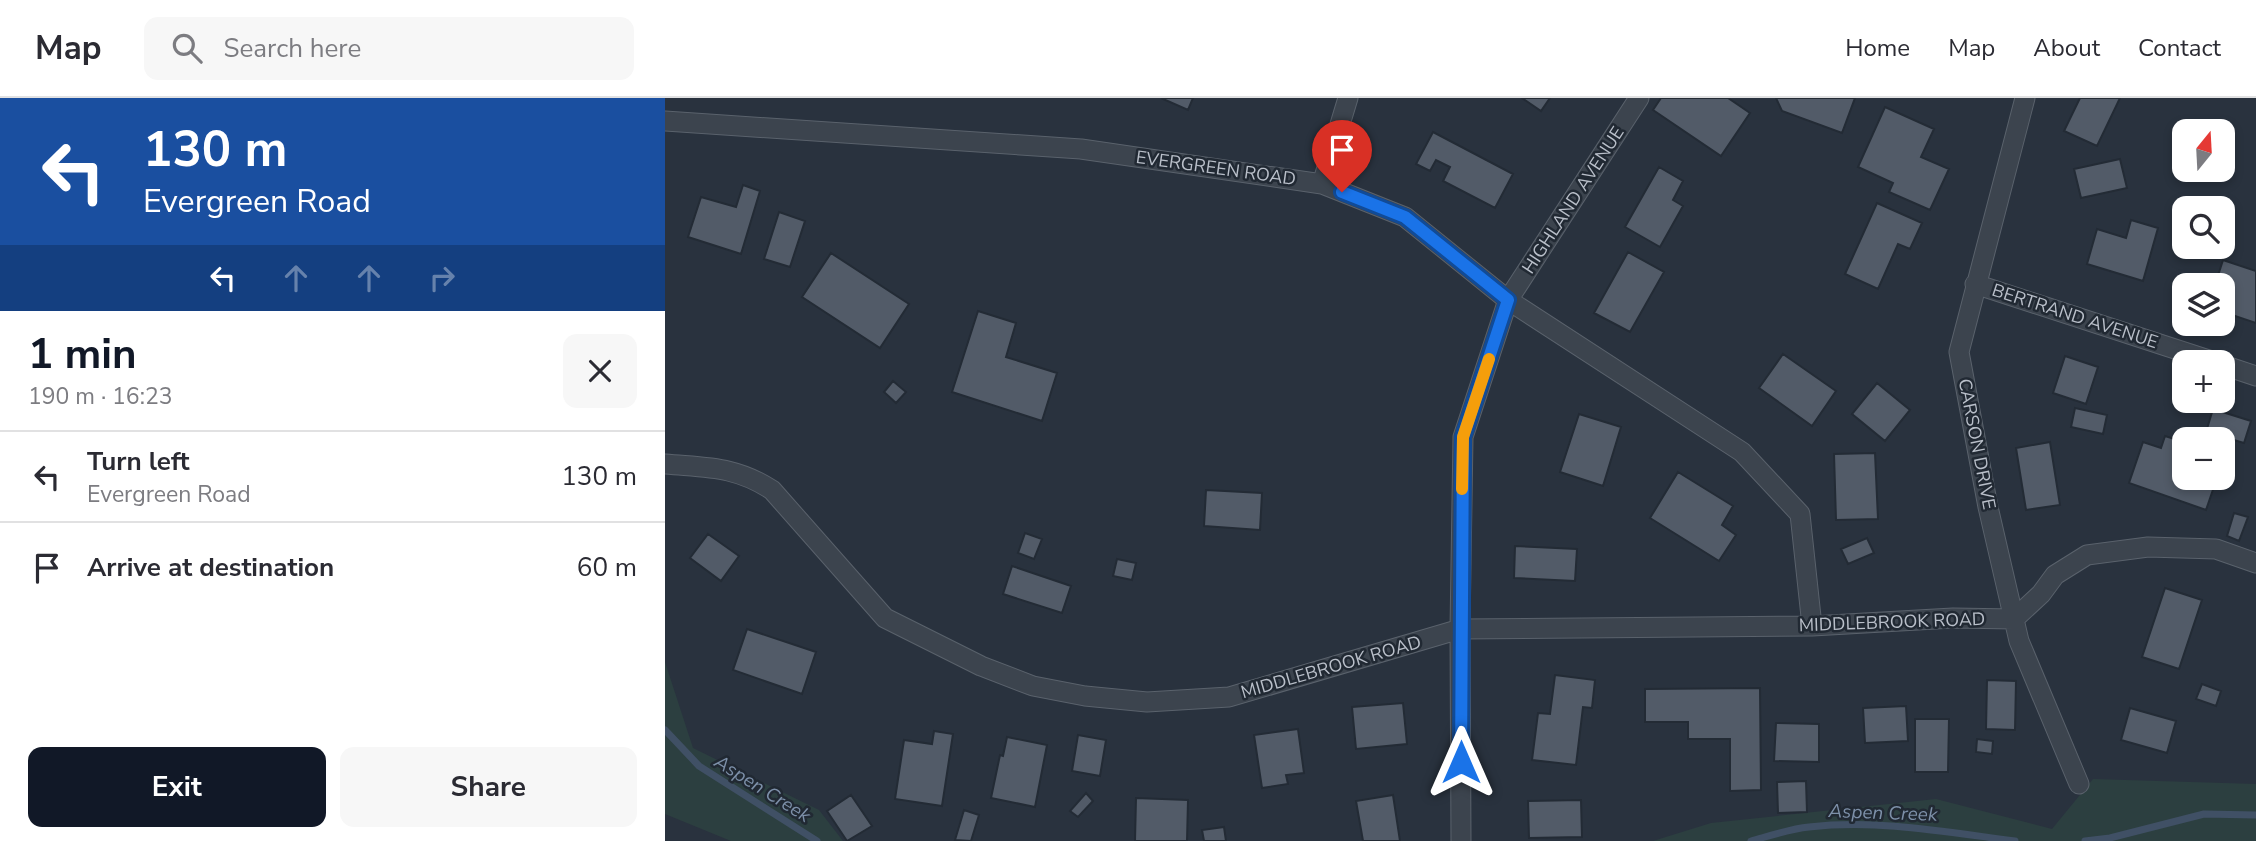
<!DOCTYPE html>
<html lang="en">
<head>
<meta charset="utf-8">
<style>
	body { margin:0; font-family:"Nunito Sans",sans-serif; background:#f7f7f7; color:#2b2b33; height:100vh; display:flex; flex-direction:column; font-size:26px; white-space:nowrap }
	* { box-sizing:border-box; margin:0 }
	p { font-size:23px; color:#7c7c81 }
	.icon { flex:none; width:38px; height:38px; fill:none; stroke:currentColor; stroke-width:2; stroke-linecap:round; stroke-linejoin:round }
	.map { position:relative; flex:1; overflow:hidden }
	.panel { display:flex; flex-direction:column; background:#fff; width:665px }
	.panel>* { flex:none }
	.banner { background:#1a4fa0; color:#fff; overflow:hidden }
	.needle { width:46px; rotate:18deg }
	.fabs { position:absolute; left:1507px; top:21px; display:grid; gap:14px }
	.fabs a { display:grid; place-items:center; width:63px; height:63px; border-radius:14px; background:#fff; box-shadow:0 4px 10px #0003; font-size:35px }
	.pin { position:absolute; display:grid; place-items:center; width:60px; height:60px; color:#fff; margin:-72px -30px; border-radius:50% 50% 50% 0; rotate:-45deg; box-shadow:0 0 7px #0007 }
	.pin .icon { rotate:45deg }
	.me { position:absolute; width:77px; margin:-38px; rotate:0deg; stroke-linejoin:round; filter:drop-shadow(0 0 5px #0008) }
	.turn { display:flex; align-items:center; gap:24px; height:147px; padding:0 28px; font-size:32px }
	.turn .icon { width:91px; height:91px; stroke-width:2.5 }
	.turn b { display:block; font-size:49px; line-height:60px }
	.lanes { display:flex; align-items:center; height:66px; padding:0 28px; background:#0003; justify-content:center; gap:35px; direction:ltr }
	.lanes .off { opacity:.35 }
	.round { display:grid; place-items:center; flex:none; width:74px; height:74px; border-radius:14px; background:#f7f7f7 }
	.overview { display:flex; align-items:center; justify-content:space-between; height:119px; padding:0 28px }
	h1 { font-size:42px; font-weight:700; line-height:52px; color:#111827 }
	.action { display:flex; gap:14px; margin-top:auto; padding:14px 28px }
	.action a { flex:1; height:80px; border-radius:14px; background:#111827; color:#fff; font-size:28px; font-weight:700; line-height:80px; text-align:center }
	.action a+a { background:#f7f7f7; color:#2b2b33 }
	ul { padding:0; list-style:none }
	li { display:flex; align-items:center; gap:21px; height:91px; padding:0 28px; border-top:2px solid #e1e1e2 }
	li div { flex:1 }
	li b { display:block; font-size:26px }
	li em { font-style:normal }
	header { display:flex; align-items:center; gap:42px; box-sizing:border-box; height:98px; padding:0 35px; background:#fff; border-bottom:2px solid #e1e1e2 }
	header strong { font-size:33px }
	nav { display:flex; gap:38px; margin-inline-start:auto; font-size:24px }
	.search { width:490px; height:63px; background:#f7f7f7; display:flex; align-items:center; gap:18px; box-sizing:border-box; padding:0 24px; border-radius:14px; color:#7c7c81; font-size:26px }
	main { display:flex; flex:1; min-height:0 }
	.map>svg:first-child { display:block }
	.green { fill:#2c3f40 }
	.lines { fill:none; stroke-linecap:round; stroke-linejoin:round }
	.stream { stroke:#405065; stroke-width:7 }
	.building { fill:#525b68; stroke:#232b35; stroke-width:2 }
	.minor-casing { stroke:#5a626c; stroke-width:21 }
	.minor { stroke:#3c444e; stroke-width:19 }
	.route-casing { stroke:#114b97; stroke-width:18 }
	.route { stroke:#1a73e8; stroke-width:12 }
	.slow { stroke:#f59e0b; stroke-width:12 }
	.labels { text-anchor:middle; stroke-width:5; stroke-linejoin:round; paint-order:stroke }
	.street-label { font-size:18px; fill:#b9bfc9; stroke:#212933 }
	.water-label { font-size:19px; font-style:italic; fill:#7d90a9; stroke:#212933 }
</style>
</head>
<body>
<header>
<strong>Map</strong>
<div class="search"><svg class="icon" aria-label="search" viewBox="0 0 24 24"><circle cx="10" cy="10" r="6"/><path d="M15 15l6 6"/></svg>Search here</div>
<nav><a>Home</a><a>Map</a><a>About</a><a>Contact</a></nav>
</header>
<main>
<section class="panel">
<div class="banner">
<div class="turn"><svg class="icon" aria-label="left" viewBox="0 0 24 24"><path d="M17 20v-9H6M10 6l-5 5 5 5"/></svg><div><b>130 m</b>Evergreen Road</div></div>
<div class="lanes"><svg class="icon" aria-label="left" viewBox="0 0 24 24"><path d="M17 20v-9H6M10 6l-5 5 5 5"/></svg><svg class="icon off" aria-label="ahead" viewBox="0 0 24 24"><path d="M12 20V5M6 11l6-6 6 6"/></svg><svg class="icon off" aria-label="ahead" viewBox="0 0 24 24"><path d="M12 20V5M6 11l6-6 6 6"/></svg><svg class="icon off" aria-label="right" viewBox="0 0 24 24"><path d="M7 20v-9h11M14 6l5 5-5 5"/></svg></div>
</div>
<div class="overview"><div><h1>1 min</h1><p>190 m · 16:23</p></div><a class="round"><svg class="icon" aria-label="close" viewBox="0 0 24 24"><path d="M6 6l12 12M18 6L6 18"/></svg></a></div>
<ul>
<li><svg class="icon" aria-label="left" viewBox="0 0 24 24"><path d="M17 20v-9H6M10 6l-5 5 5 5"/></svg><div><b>Turn left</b><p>Evergreen Road</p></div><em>130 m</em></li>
<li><svg class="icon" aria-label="arrive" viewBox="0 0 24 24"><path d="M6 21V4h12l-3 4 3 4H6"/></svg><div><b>Arrive at destination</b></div><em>60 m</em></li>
</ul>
<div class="action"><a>Exit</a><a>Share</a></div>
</section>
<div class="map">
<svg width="1591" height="743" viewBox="0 0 1591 743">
	<rect width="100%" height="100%" fill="#29323e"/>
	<path class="green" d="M0 564 28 650 154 712 178 743H66L0 716Z
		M1428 681 1591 686V743H988L1046 725 1271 701 1387 731Z"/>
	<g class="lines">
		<path class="stream" d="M0 632 34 668 152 743
			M1086 743C1104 738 1124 731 1144 729 1213 721 1281 734 1350 743
			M1420 743 1445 740 1539 716 1591 717"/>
	</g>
	<path class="building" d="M496 0H528L523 12Z
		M857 0H885L876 13Z
		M996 0H1063L1085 15 1056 58 988 12Z
		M1111 0H1190L1177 35 1117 13Z
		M1415 0H1455L1432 48 1399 33Z
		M1220 9 1269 31 1256 59 1284 71 1265 112 1224 94 1228 85 1193 69Z
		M768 34 848 76 830 110 778 83 785 69 771 62 765 73 751 66Z
		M1455 61 1462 90 1416 100 1409 71Z
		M994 69 1018 83 1008 102 1018 108 995 149 960 129Z
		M78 87 95 93 76 156 23 139 36 99 71 109Z
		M1212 105 1257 125 1245 151 1233 146 1213 191 1180 176Z
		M114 114 140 123 125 169 99 161Z
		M1466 122 1493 130 1478 183 1422 166 1432 131 1461 140Z
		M963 154 999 174 965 234 929 215Z
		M166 155 244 206 215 250 137 199Z
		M1558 162 1591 173V225L1558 214V187H1550Z
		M313 213 351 225 341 259 392 275 377 323 287 294Z
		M1118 256 1171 293 1147 328 1094 290Z
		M1400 258 1433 269 1421 306 1388 295Z
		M228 283 241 294 231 305 219 294Z
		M1212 285 1245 312 1220 343 1187 316Z
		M1410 310 1442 317 1438 336 1406 329Z
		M1548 311 1586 323 1579 345 1541 334Z
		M914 316 956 329 938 388 895 374Z
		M1500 338 1519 344V380H1552L1541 412 1464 385 1478 344 1496 350Z
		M1385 344 1395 407 1361 412 1351 350Z
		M1210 355 1213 421 1171 422 1169 356Z
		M1013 374 1068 408 1057 427 1071 437 1054 463 985 420Z
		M541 392 597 395 595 432 539 428Z
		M1569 415 1583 419 1574 443 1562 438Z
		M360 435 377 441 369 461 353 455Z
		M43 436 74 458 56 483 25 460Z
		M1202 440 1209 455 1183 466 1176 451Z
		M850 448 912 451 910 483 849 480Z
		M452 461 471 465 467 482 448 478Z
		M347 468 406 488 397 515 338 496Z
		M1500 490 1537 502 1514 571 1477 559Z
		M82 531 151 554 137 596 68 572Z
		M890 577 930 582 927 610 918 609 911 667 867 662 873 615 885 616Z
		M1322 582 1351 583 1350 632 1321 631Z
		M1537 586 1556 593 1551 608 1531 601Z
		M1095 590 1096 692 1065 693V641H1023V624H980V591Z
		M738 605 742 646 691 651 687 609Z
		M1241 608 1243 643 1200 645 1198 610Z
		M1465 610 1511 623 1502 655 1456 642Z
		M1250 621H1284L1283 674H1250Z
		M1111 625 1154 626V664L1109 663Z
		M633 631 639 675 621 677 623 686 597 690 589 637Z
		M269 633 288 636 277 708 230 701 239 642 267 646Z
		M413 637 441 642 435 678 407 673Z
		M342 639 382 647 370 709 326 700 335 657 338 658Z
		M1312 641 1328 643 1327 656 1311 654Z
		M1141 683 1142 714 1113 715 1112 684Z
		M421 695 428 703 413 719 405 713Z
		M186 697 207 728 182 743 162 713Z
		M728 697 735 743H698L691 703Z
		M471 700 523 702 522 743H470Z
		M916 702 917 739 864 740 863 703Z
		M299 712 314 717 306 743 290 742Z
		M559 729 561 743H539L537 732Z"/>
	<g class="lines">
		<g class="minor-casing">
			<path id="minor" d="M1360 0 1294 254 1323 409 1354 543 1414 686
				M0 23 416 51 657 86 740 119 843 202 1077 354 1135 416 1147 528
				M657 86 683 0
				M1310 186 1550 264
				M1558 267 1591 278
				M0 366C43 370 70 368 107 392L220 520 316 568 368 588 420 598 482 604 564 599 795 531 1147 528 1288 520 1349 521 1376 496 1390 477 1422 457 1483 449 1551 451 1591 465
				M796 743 795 531 798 339 843 202 974 0"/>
		</g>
		<use href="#minor" class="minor"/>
	</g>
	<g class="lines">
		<g class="route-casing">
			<path id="route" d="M677 94 740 119 843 202 798 339 796 664"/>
		</g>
		<use href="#route" class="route"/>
		<path class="slow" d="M797 391 798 339 824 261"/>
	</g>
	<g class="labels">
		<g class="street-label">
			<text transform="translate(551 70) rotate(8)" y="6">EVERGREEN ROAD</text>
			<text transform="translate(908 102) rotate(-57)" y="6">HIGHLAND AVENUE</text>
			<text transform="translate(1410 218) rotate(18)" y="6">BERTRAND AVENUE</text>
			<text transform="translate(1312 346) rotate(79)" y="6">CARSON DRIVE</text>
			<text transform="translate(1227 524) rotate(-2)" y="6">MIDDLEBROOK ROAD</text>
			<text transform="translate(666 569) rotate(-16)" y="6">MIDDLEBROOK ROAD</text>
		</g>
		<g class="water-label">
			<text transform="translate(98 690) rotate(32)" y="7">Aspen Creek</text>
			<text transform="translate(1218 714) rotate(2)" y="7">Aspen Creek</text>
		</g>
	</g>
</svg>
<div class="fabs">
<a><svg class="needle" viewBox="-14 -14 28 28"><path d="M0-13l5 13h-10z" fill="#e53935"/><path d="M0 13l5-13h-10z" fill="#7c7c81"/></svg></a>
<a><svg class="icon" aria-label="search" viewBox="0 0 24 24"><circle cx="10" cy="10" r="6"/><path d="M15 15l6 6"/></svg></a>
<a><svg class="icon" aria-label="layers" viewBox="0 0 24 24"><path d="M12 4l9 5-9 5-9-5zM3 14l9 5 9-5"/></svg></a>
<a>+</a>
<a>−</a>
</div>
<div class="pin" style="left:677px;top:94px;background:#d93025"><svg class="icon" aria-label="arrive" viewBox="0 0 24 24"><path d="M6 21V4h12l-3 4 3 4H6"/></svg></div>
<svg class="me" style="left:796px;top:664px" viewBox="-20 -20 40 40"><path d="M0-17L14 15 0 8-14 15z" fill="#1a73e8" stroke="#fff" stroke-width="4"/></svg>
</div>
</main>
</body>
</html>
